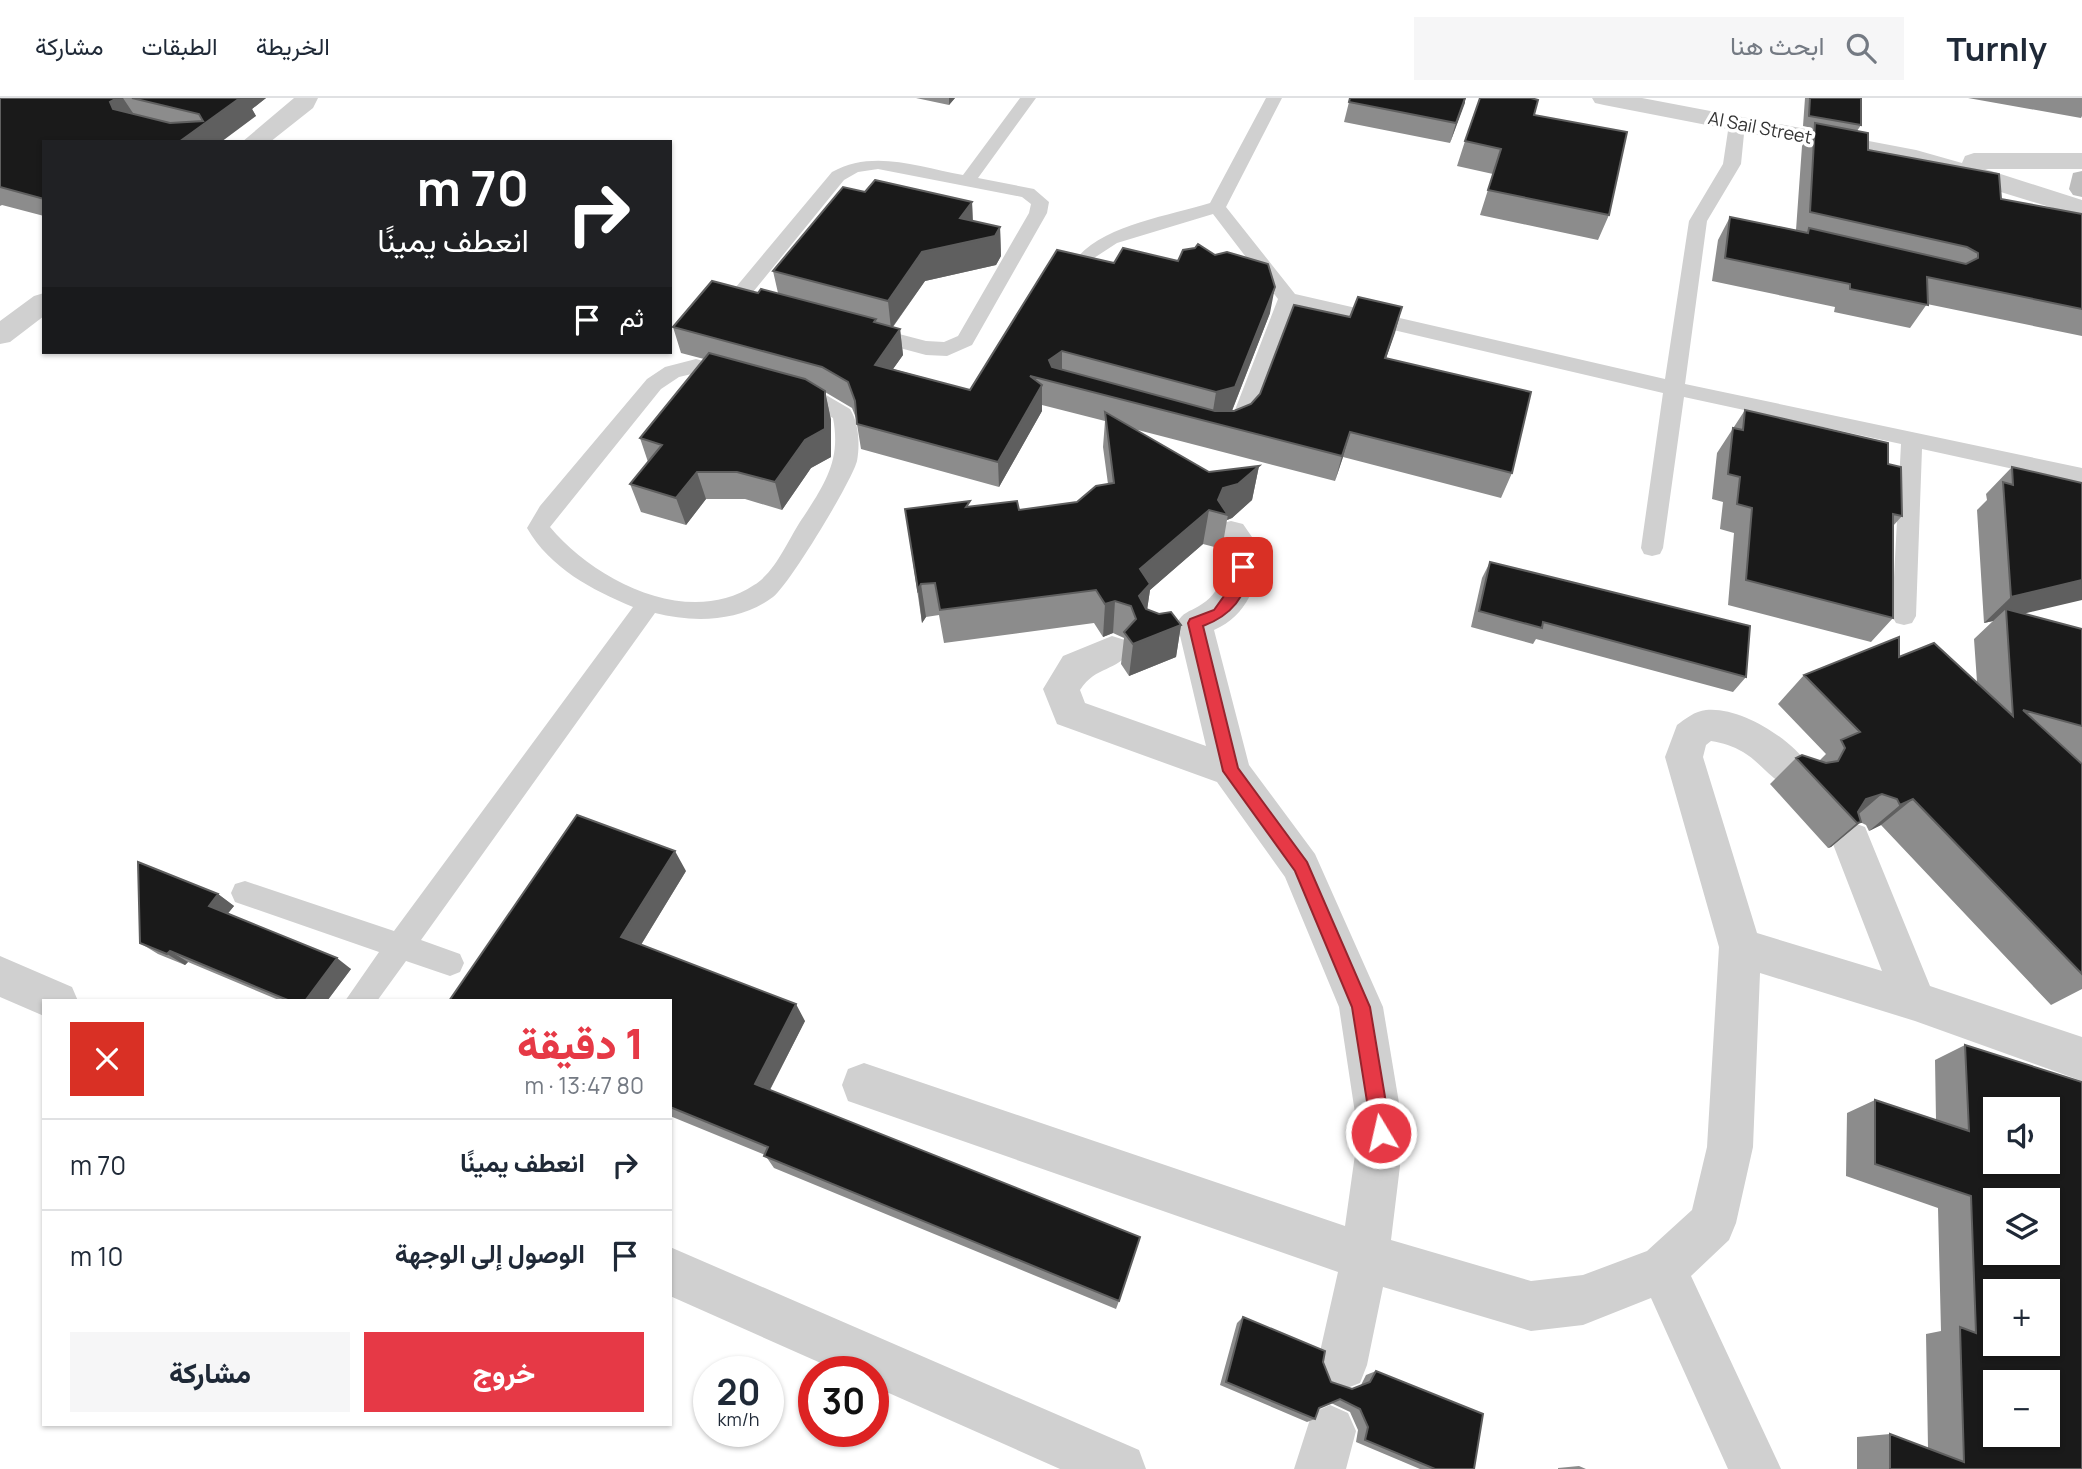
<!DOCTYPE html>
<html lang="ar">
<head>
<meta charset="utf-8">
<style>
	body { margin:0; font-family:Manrope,Vazirmatn,sans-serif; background:#f6f6f7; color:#1f2937; direction:rtl; height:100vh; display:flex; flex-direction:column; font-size:26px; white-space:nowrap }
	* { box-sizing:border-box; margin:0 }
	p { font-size:23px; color:#747a83 }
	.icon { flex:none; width:38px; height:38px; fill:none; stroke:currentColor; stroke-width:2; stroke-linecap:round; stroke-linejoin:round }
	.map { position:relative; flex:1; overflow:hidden; direction:ltr }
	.drawer { position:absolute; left:42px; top:901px; width:630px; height:427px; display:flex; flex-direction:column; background:#fff; border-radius:0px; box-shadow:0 2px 5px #0004; direction:rtl }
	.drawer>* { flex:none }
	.hud { position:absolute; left:42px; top:42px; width:630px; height:214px; border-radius:0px; box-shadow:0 2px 5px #0004; direction:rtl; background:#202124; color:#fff; overflow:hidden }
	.buttons { position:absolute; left:1983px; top:999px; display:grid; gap:14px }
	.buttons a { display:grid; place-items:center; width:77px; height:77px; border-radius:0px; background:#fff; box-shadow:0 2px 5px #0004; font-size:35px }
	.speed { position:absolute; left:693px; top:1258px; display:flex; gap:14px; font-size:35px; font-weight:700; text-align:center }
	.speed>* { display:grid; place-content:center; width:91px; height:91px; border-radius:50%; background:#fff; box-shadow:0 2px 5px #0004; line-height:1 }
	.speed small { font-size:18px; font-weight:400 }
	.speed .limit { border:10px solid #d22; background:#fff; color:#111 }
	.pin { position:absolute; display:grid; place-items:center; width:60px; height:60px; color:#fff; margin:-30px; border-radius:14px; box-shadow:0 4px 10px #0006 }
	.me { position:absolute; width:77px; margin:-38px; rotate:351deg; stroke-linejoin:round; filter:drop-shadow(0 0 5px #0008) }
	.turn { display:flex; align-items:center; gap:24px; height:147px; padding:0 28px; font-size:32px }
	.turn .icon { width:91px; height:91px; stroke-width:2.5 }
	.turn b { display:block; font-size:49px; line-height:60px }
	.then { display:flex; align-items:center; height:66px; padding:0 28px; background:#0003; gap:14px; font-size:26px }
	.round { display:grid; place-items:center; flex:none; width:74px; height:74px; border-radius:0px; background:#f6f6f7 }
	.head { display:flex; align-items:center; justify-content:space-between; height:119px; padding:0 28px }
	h1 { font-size:42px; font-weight:800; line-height:52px; color:#e63946 }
	.button { display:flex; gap:14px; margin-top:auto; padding:14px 28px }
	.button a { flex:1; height:80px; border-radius:0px; background:#e63946; color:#fff; font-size:28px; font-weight:800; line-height:80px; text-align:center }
	.button a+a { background:#f6f6f7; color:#1f2937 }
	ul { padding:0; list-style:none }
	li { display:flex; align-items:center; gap:21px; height:91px; padding:0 28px; border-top:2px solid #e0e1e3 }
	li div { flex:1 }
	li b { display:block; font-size:26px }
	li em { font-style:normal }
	header { display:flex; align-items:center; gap:42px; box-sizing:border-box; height:98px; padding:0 35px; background:#fff; border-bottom:2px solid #e0e1e3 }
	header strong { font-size:33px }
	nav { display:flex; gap:38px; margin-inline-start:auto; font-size:24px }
	.search { width:490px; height:63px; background:#f6f6f7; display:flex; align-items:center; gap:18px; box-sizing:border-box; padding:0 24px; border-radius:0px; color:#747a83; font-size:26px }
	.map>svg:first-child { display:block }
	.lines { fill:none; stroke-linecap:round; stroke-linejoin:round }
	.lane { fill:#d0d0d0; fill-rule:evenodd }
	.street { fill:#d0d0d0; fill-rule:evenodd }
	.secondary { fill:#bdbdbd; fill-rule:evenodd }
	.wall { fill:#8c8c8c }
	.shaded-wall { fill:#5f5f5f }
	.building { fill:#1a1a1a; stroke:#5f5f5f; stroke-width:2; fill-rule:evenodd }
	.route { fill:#e63946; stroke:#96252e; stroke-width:2 }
	.labels { text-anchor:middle; stroke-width:7; stroke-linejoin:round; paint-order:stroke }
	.far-street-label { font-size:18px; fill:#333; stroke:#fff }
</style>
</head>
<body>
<header>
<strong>Turnly</strong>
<div class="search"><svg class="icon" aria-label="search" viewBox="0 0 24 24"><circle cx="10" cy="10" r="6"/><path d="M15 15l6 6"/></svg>ابحث هنا</div>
<nav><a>الخريطة</a><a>الطبقات</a><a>مشاركة</a></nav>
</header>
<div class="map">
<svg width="2082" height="1371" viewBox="0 0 2082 1371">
	<rect width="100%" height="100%" fill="#fff"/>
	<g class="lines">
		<path class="lane" d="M1020 0H1036L978 80 1034 91 1049 104 1047 115 972 247 947 258 926 257 736 206 733 202 736 189 832 74C873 51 919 69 963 77ZM878 71 1022 99 1031 106 1029 115 958 238 944 244 926 243 753 198V194L844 82 858 74Z
			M1266 0H1282L1226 109 1295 196 1665 281 1689 123 1723 66 1729 26 1731 22H1743L1745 26 1741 66 1707 123 1685 286 2082 370V386L1922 351 1916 518 1912 525 1904 527 1896 525 1892 518 1901 346 1684 299 1663 450 1660 456 1652 458 1644 456 1641 450 1663 295 1295 209 1249 326 1226 336 1218 334 1215 329 1233 317 1278 201 1213 116 1117 145 1094 160 1086 174H1072L1070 170C1093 128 1166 119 1210 105Z
			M696 261 826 297 850 311C859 325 860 347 857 363 852 383 789 487 773 499 740 524 694 525 655 515L421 842 460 856 464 865 460 874 450 878 406 863 377 903H345L379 854 235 804 231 795 235 786 245 783 394 833 633 509C592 492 550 470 527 430L540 408 647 281 665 269ZM696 275 812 307 833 320C841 361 826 384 804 418 789 439 777 473 754 487 688 531 594 482 550 429L661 291 679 279Z"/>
		<path class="street" d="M294 0H318L313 10 270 44H242Z
			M1592 0H1642L1916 52 1962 65 1965 58 1974 55H2082V71H1985L2082 102V119L1913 67 1604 7 1595 5Z
			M44 195V218L10 244 0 246V223L34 198Z
			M1231 423 1243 426 1261 452C1258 486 1248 517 1214 532L1249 667 1315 756 1383 909 1404 1035 1391 1142 1531 1183 1583 1177 1647 1153 1692 1112 1707 1049 1719 849 1665 659 1677 627C1685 621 1695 613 1706 612 1742 608 1799 645 1814 676L1809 687C1779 698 1767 668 1743 654 1733 648 1723 645 1711 643L1706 647 1703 659 1757 835 1882 873 1831 741 1837 729 1851 724 1865 729 1930 888 2082 939V983L1915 923 1760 875 1753 1049 1736 1125 1729 1142 1691 1178 1781 1371H1728L1651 1200 1583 1227 1531 1233 1383 1189 1367 1267 1360 1285 1342 1292 1324 1285 1317 1267 1338 1174 848 1003 842 987 848 971 864 965 1345 1128 1358 1035 1339 909 1285 779 1217 684 1057 626 1043 591 1063 558 1112 538 1125 542 1130 552C1118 574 1096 567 1080 592L1085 605 1206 648 1177 525C1183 514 1189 514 1199 508 1221 495 1224 477 1227 454L1214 435 1219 426Z
			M0 858 72 889 78 903H44V918L0 899Z
			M670 1149 1139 1352 1146 1371H1060L873 1288V1274H841L670 1198Z
			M1330 1307 1348 1315 1356 1333 1346 1371H1294L1312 1315Z"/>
		<path class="secondary" d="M2082 73V99L2073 97 2069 91 2073 75Z"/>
	</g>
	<path class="wall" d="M0 0H266L252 11 256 18 44 44V118L2 107 0 108Z
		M916 0H955L949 7Z
		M1466 0 1450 45 1344 24 1349 4Z
		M1805 0H1861V27L1857 33 1868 52 2001 101 2082 116V238L1927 206 1910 230 1834 214 1835 209 1712 183 1718 142 1730 119 1796 132 1802 48 1812 30 1803 28Z
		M1968 0H2082V18L2081 20Z
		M1534 17 1609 117 1598 142 1480 117 1493 76 1457 68 1465 43Z
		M865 94 972 104 973 123 1000 129 1001 158 996 167 925 183 893 229 900 231 903 257 893 271 970 292 1057 152 1270 215 1232 313 1251 306 1350 219 1402 209 1386 260 1512 375 1501 400 1343 359 1335 383 1134 331 1209 374 1259 368 1252 402 1232 420 1227 422 1222 451 1203 446 1150 492 1147 512 1181 527 1176 559 1129 578 1121 566 1124 540 1113 535 1103 539 1094 525 944 545 939 517 926 519 922 525 905 411 970 409 1019 412 1077 404 1108 386 1103 349 1105 323 1042 307V313L999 389 861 351 856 320 852 310 825 294 831 322V359L811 370 782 412 745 401H706L686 427 641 414 630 386 648 364 640 340 704 261 681 255 673 229 758 195H778L773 173Z
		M1745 312 1888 366 1902 418 1893 428V520L1871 544 1728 507 1734 435 1720 431 1723 404 1712 401 1717 355Z
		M2012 369 2023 516 2082 531V665L2080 664 2082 666V891L2051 907 1881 727 1869 733 1866 727 1860 724 1831 749 1828 750 1770 686 1796 660 1819 663 1826 656 1778 606 1804 577 1899 559 1977 584 1974 541 1993 523 1984 525 1977 412 1987 402 1986 396Z
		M1490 464 1746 579 1733 594 1536 541 1533 546 1471 529 1482 480Z
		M686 773 641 847 805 923 770 992 1119 1203 1116 1211 774 1070 765 1057 670 1018V903H449Z
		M218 796 234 808 228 815 351 871 327 903H281L188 864 185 867 158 856 140 845Z
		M1965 947 2082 1371H1857V1339L1890 1336 1928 1350 1926 1236 1941 1233 1938 1110 1846 1078 1847 1015 1875 1002 1936 1022 1935 962Z
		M1243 1219 1323 1264 1331 1284 1352 1291 1361 1287 1366 1277 1376 1273 1474 1371H1420L1356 1344 1358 1332 1350 1314 1331 1305 1319 1310 1315 1321 1307 1324 1220 1287 1237 1225Z
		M1579 1368 1586 1371H1558V1370Z"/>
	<path class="shaded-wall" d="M117 0H123L135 18 113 11 110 4Z
		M236 0H266L252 11 256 18 221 44H179Z
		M949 0H955L949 7Z
		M1465 0V5L1450 45 1456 25Z
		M972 104 973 133 1000 129 1001 158 996 167 925 183 891 231 888 203 922 154 960 120Z
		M1275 189 1270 215 1231 315 1212 319 1216 294Z
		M1402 209 1395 235 1377 286 1385 260Z
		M900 231 903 257 878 292 875 267Z
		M1062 253V278L1053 284 1049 262Z
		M1042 287V313L999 389 998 364Z
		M825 293 831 322V359L811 370 782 412 775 384Z
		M1350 334 1343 359 1335 383 1342 358Z
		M1259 368 1252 402 1232 420 1227 422 1228 417 1218 402 1223 390Z
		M697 374 706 401 686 427 676 400Z
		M1209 412 1203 446 1150 492 1146 519 1136 531 1140 471Z
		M2082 482V502L2006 520V511L1993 523 1984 525 2011 499Z
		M921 486 926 519 922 525 918 492Z
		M1115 503 1113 535 1103 539 1105 506Z
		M1181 527 1176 559 1129 578 1133 546Z
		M1882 696 1853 721 1866 701Z
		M1913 701 1881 727 1869 733 1900 707Z
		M1861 724 1831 749 1828 750 1857 725Z
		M675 753 686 773 634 858 621 839Z
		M218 796 234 808 225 819 209 808Z
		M170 853 188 864 185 867 167 856Z
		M337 860 351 871 327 903H305Z
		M796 906 805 923 765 1001 755 986Z"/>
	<path class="building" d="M0 0H117L110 4 113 11 170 25 203 23 199 16 132 0H240L179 44H44V101L0 89Z
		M1350 0H1465L1456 25 1349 4Z
		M1480 0H1531L1538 2 1534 17 1627 34 1609 117 1488 92 1501 51 1465 43Z
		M1810 0H1861V27L1809 18Z
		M1815 25 1868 35V52L1999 76 2001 101 2082 116V211L1927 179 1928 207 1850 191V186L1725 160 1730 119 1808 135 1809 130 1966 166 1978 160V155L1967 149 1810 114Z
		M875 82 972 104 960 120 1000 129 995 138 922 154 888 203 773 173 843 89 865 94Z
		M1198 146 1215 157 1227 154 1268 166 1275 189 1235 289 1216 294 1062 253 1049 262 1052 269 1215 313H1234L1251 306 1260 296 1294 207 1350 219 1358 199 1402 209 1385 260 1531 294 1512 375 1350 334 1342 358 1030 278 1042 287 998 364 857 326 855 303 848 284 822 269 673 229 712 183 758 195 761 191 876 221 874 224 900 231 875 267 970 292 1057 152 1114 165 1123 150 1178 163 1183 152 1195 150Z
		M709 255 805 281 825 293V331L805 342 775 384 737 374H697L676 400 630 386 662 347 640 340Z
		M1745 312 1888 345V366L1901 369 1902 418 1893 416V520L1746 482 1752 410 1737 406 1740 379 1728 376 1733 330 1743 332Z
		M1105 314 1209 374 1259 368 1238 386 1223 390 1218 402 1228 417 1209 412 1140 471 1150 486 1139 498 1146 511 1159 516 1171 514 1181 527 1133 546 1124 534 1136 521 1131 508 1115 503 1105 506 1096 492 940 512 935 485 921 486 918 492 905 411 970 403 966 409 1017 403 1019 412 1077 404 1096 388 1114 385Z
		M2012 369 2082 385V482L2011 499 2003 384 2013 387Z
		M1490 464 1750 528 1746 579 1543 524 1542 530 1479 513Z
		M2006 511 2082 531V628L2023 612 2082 666V876L1913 701 1900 707 1897 701 1882 696 1866 701 1858 714 1861 724 1857 725 1796 660 1802 657 1826 665 1838 663 1845 650 1841 642 1860 634 1804 577 1899 539V559L1934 545 2013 618Z
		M577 717 675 753 621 839 796 906 755 986 1140 1139 1119 1203 764 1058 768 1049 670 1009V903H449Z
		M138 764 218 796 209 808 337 860 305 903H290L170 853 167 856 140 845Z
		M1965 947 2082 984V1371H1890V1336L1964 1364 1960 1229 1976 1235 1971 1098 1875 1066V1002L1969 1033ZM1995 1012H2048V1064H1995ZM1995 1102H2048V1155H1995ZM1995 1194H2048V1246H1995ZM1995 1284H2048V1337H1995Z
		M1243 1219 1325 1253 1323 1264 1331 1284 1352 1291 1370 1284 1376 1273 1483 1316 1474 1371H1435L1365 1342 1368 1329 1360 1311 1340 1301 1319 1310 1315 1321 1226 1284Z"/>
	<path class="route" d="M1243 464 1250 469C1247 499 1230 518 1203 528L1238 670 1307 764 1370 909 1391 1035 1388 1042 1381 1045 1375 1042 1372 1035 1352 909 1295 773 1223 673 1188 525 1190 521 1214 512 1234 484 1238 465Z"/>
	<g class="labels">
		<g class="far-street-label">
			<text transform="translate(1760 30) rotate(11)" y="6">Al Sail Street</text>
		</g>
	</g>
</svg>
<div class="buttons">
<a><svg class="icon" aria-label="sound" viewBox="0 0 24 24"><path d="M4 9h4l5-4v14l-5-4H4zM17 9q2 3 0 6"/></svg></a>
<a><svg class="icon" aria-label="layers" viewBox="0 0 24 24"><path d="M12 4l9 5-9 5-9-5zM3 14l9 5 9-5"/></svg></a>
<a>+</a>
<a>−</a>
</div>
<div class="speed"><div>20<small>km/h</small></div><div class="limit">30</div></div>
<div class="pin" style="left:1243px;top:469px;background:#d93025"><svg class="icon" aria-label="arrive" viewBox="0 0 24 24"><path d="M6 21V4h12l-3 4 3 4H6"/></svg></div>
<svg class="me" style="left:1381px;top:1035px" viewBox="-20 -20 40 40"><circle r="17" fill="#e63946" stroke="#fff" stroke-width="3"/><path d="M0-11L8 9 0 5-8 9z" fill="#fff"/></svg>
<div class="hud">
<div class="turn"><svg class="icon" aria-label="right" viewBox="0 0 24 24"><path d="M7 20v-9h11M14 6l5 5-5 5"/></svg><div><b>70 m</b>انعطف يمينًا</div></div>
<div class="then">ثم<svg class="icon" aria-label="arrive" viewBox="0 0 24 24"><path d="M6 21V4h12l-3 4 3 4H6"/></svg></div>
</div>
<section class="drawer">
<div class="head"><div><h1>1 دقيقة</h1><p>80 m · 13:47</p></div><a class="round" style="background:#d93025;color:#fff"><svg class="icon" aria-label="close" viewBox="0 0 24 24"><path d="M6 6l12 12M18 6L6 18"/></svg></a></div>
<ul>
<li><svg class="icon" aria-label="right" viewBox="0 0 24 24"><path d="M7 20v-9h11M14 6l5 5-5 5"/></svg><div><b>انعطف يمينًا</b></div><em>70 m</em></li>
<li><svg class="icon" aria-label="arrive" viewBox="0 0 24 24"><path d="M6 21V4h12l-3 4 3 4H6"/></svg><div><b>الوصول إلى الوجهة</b></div><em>10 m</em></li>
</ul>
<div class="button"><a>خروج</a><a>مشاركة</a></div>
</section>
</div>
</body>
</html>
